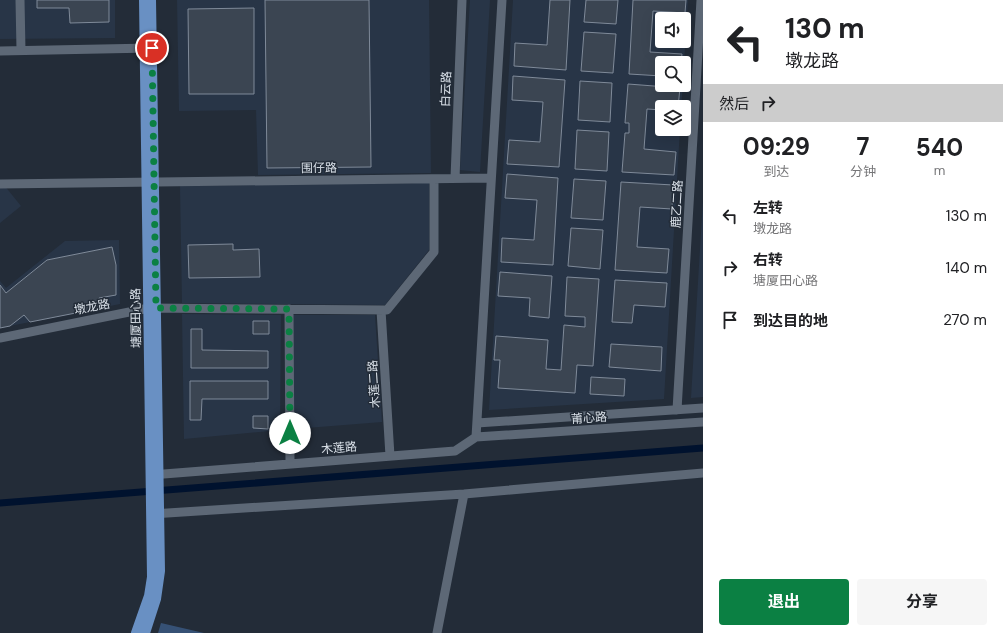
<!DOCTYPE html>
<html lang="zh">
<head>
<meta charset="utf-8">
<style>
	body { margin:0; font-family:"DM Sans","Noto Sans SC",sans-serif; background:#f6f6f6; color:#202124; height:100vh; display:flex; flex-direction:column; font-size:15px; white-space:nowrap }
	* { box-sizing:border-box; margin:0 }
	p { font-size:13px; color:#757577 }
	.icon { flex:none; width:22px; height:22px; fill:none; stroke:currentColor; stroke-width:2; stroke-linecap:round; stroke-linejoin:round }
	.map { position:relative; flex:1; overflow:hidden }
	.sheet { display:flex; flex-direction:column; background:#fff; width:300px }
	.sheet>* { flex:none }
	.banner { background:#fff; color:#202124; overflow:hidden }
	.buttons { position:absolute; left:655px; top:12px; display:grid; gap:8px }
	.buttons a { display:grid; place-items:center; width:36px; height:36px; border-radius:4px; background:#fff; box-shadow:0 4px 16px #0002; font-size:20px }
	.pin { position:absolute; display:grid; place-items:center; width:34px; height:34px; color:#fff; margin:-17px; border:2px solid #fff; border-radius:50%; box-shadow:0 1px 4px #0007 }
	.me { position:absolute; width:44px; margin:-22px; rotate:0deg; stroke-linejoin:round; filter:drop-shadow(0 0 3px #0008) }
	.turn { display:flex; align-items:center; gap:14px; height:84px; padding:0 16px; font-size:18px }
	.turn .icon { width:52px; height:52px; stroke-width:2.5 }
	.turn b { display:block; font-size:28px; line-height:34px }
	.then { display:flex; align-items:center; height:38px; padding:0 16px; background:#0003; gap:8px; font-size:15px }
	.eta { display:flex; justify-content:space-evenly; align-items:center; height:68px; text-align:center }
	.eta b { font-size:24px; font-weight:700; line-height:28px }
	.cta { display:flex; gap:8px; margin-top:auto; padding:8px 16px }
	.cta a { flex:1; height:46px; border-radius:4px; background:#0b8043; color:#fff; font-size:16px; font-weight:700; line-height:46px; text-align:center }
	.cta a+a { background:#f6f6f6; color:#202124 }
	ul { padding:0; list-style:none }
	li { display:flex; align-items:center; gap:12px; height:52px; padding:0 16px }
	li div { flex:1 }
	li b { display:block; font-size:15px }
	li em { font-style:normal }
	main { display:flex; flex:1; min-height:0 }
	.map>svg:first-child { display:block }
	.built { fill:#283547; fill-rule:evenodd }
	.green { fill:#365175 }
	.lines { fill:none; stroke-linecap:round; stroke-linejoin:round }
	.canal { stroke:#00122e; stroke-width:7 }
	.building { fill:#3b4552; stroke:#7f8a99 }
	.minor { stroke:#5d6876; stroke-width:9 }
	.major { stroke:#6990c3; stroke-width:10 }
	.route { stroke:#0b8043; stroke-width:7; stroke-dasharray:0 12.6 }
	.labels { text-anchor:middle; stroke-width:3; stroke-linejoin:round; paint-order:stroke }
	.street-label { font-size:12px; fill:#dae1e9; stroke:#232c38 }
</style>
</head>
<body>
<main>
<div class="map">
<svg width="703" height="633" viewBox="0 0 703 633">
	<rect width="100%" height="100%" fill="#232c38"/>
	<path class="built" d="M0 0H115V38L0 39Z
		M177 0H429L431 173 258 175 256 110 179 111Z
		M470 0H490L480 172 460 170Z
		M513 0H688L684 63H662V85H683L681 107H662V129H680L664 399 489 410ZM662 19H684V41H662Z
		M0 180 21 206 0 223Z
		M429 183V250L385 305 182 303 180 186Z
		M703 201V397L691 398 701 232Z
		M119 240 120 304 0 328V281L6 288 65 241Z
		M182 314 281 315 280 430 184 439Z
		M293 315H375L382 422 294 429Z"/>
	<path class="green" d="M161 623 204 633H158Z"/>
	<g class="lines">
		<path class="canal" d="M0 503 703 448"/>
	</g>
	<path class="building" d="M37 0H109V22L70 23 69 8H37Z
		M265 0H369L371 167 267 168Z
		M550 0H570L566 70 514 66 515 43 547 45Z
		M586 0H618L616 24 584 22Z
		M633 0H686L685 13 653 11 650 52 682 54 681 63H662V76L629 74Z
		M254 8V94H189L188 9Z
		M584 32 616 34 613 73 581 71Z
		M513 76 565 80 559 167 507 164 509 140 540 142 543 102 512 100Z
		M580 81 612 83 610 122 578 120Z
		M628 84 680 88 678 107H662V110L647 109 644 149 676 152 674 175 622 172 625 133H629V123H625Z
		M577 130 609 132 607 171 575 169Z
		M507 174 558 178 553 265 501 262 502 238 534 240 537 200 505 198Z
		M574 179 606 181 603 220 571 218Z
		M621 182 673 185 672 209 640 207 637 247 669 249 667 273 615 270Z
		M571 228 603 230 600 269 568 266Z
		M233 244V250L259 249 260 277 189 278 188 245Z
		M112 247 116 265V295L99 298 101 308 30 322 24 315 10 326 0 328V285L6 293 47 260Z
		M500 272 552 276 549 318 529 316 530 298 498 296Z
		M567 277 599 279 593 366 577 365 575 393 498 388 500 360H494L496 336 548 340 546 369 561 370 564 325 585 327V317L565 316Z
		M615 280 667 283 665 307 634 305 632 323 612 322Z
		M253 321H269V334H253Z
		M191 329H202V350L268 351V368H191Z
		M611 344 662 347 661 371 609 367Z
		M591 377 625 379 624 396 590 394Z
		M190 381H268V399H202L201 420H190Z
		M253 416H268V429L253 428Z"/>
	<g class="lines">
		<path class="minor" d="M20 0 21 50
			M0 51 151 48
			M455 178 462 0
			M0 184 491 178
			M289 309 290 464
			M381 310 390 456
			M0 338 149 308 387 310 434 252V179
			M677 410 701 0
			M477 423 703 408
			M476 437 502 0
			M476 437 703 422
			M151 475 455 451 476 437
			M152 514 464 494 703 473
			M437 633 464 494"/>
		<path class="major" d="M136 633 149 596 152 577 144 0
			M145 633 156 599 160 571 151 0"/>
	</g>
	<g class="lines">
		<path class="route" d="M152 48 156 308 289 309 290 433"/>
	</g>
	<g class="labels">
		<g class="street-label">
			<text transform="translate(446 89) rotate(-88)" y="4">白云路</text>
			<text transform="translate(319 168) rotate(-1)" y="4">围仔路</text>
			<text transform="translate(677 204) rotate(-87)" y="4">鹿乙二路</text>
			<text transform="translate(92 307) rotate(-11)" y="4">墩龙路</text>
			<text transform="translate(136 318) rotate(-91)" y="4">塘厦田心路</text>
			<text transform="translate(374 384) rotate(-94)" y="4">木莲二路</text>
			<text transform="translate(589 418) rotate(-4)" y="4">莆心路</text>
			<text transform="translate(339 448) rotate(-5)" y="4">木莲路</text>
		</g>
	</g>
</svg>
<div class="buttons">
<a><svg class="icon" aria-label="sound" viewBox="0 0 24 24"><path d="M4 9h4l5-4v14l-5-4H4zM17 9q2 3 0 6"/></svg></a>
<a><svg class="icon" aria-label="search" viewBox="0 0 24 24"><circle cx="10" cy="10" r="6"/><path d="M15 15l6 6"/></svg></a>
<a><svg class="icon" aria-label="layers" viewBox="0 0 24 24"><path d="M12 4l9 5-9 5-9-5zM3 14l9 5 9-5"/></svg></a>
</div>
<div class="pin" style="left:152px;top:48px;background:#d93025"><svg class="icon" aria-label="arrive" viewBox="0 0 24 24"><path d="M6 21V4h12l-3 4 3 4H6"/></svg></div>
<svg class="me" style="left:290px;top:433px" viewBox="-20 -20 40 40"><circle r="19" fill="#fff"/><path d="M0-13L10 11 0 6-10 11z" fill="#0b8043"/></svg>
</div>
<section class="sheet">
<div class="banner">
<div class="turn"><svg class="icon" aria-label="left" viewBox="0 0 24 24"><path d="M17 20v-9H6M10 6l-5 5 5 5"/></svg><div><b>130 m</b>墩龙路</div></div>
<div class="then">然后<svg class="icon" aria-label="right" viewBox="0 0 24 24"><path d="M7 20v-9h11M14 6l5 5-5 5"/></svg></div>
</div>
<div class="eta">
<div><b>09:29</b><p>到达</p></div>
<div><b>7</b><p>分钟</p></div>
<div><b>540</b><p>m</p></div>
</div>
<ul>
<li><svg class="icon" aria-label="left" viewBox="0 0 24 24"><path d="M17 20v-9H6M10 6l-5 5 5 5"/></svg><div><b>左转</b><p>墩龙路</p></div><em>130 m</em></li>
<li><svg class="icon" aria-label="right" viewBox="0 0 24 24"><path d="M7 20v-9h11M14 6l5 5-5 5"/></svg><div><b>右转</b><p>塘厦田心路</p></div><em>140 m</em></li>
<li><svg class="icon" aria-label="arrive" viewBox="0 0 24 24"><path d="M6 21V4h12l-3 4 3 4H6"/></svg><div><b>到达目的地</b></div><em>270 m</em></li>
</ul>
<div class="cta"><a>退出</a><a>分享</a></div>
</section>
</main>
</body>
</html>
